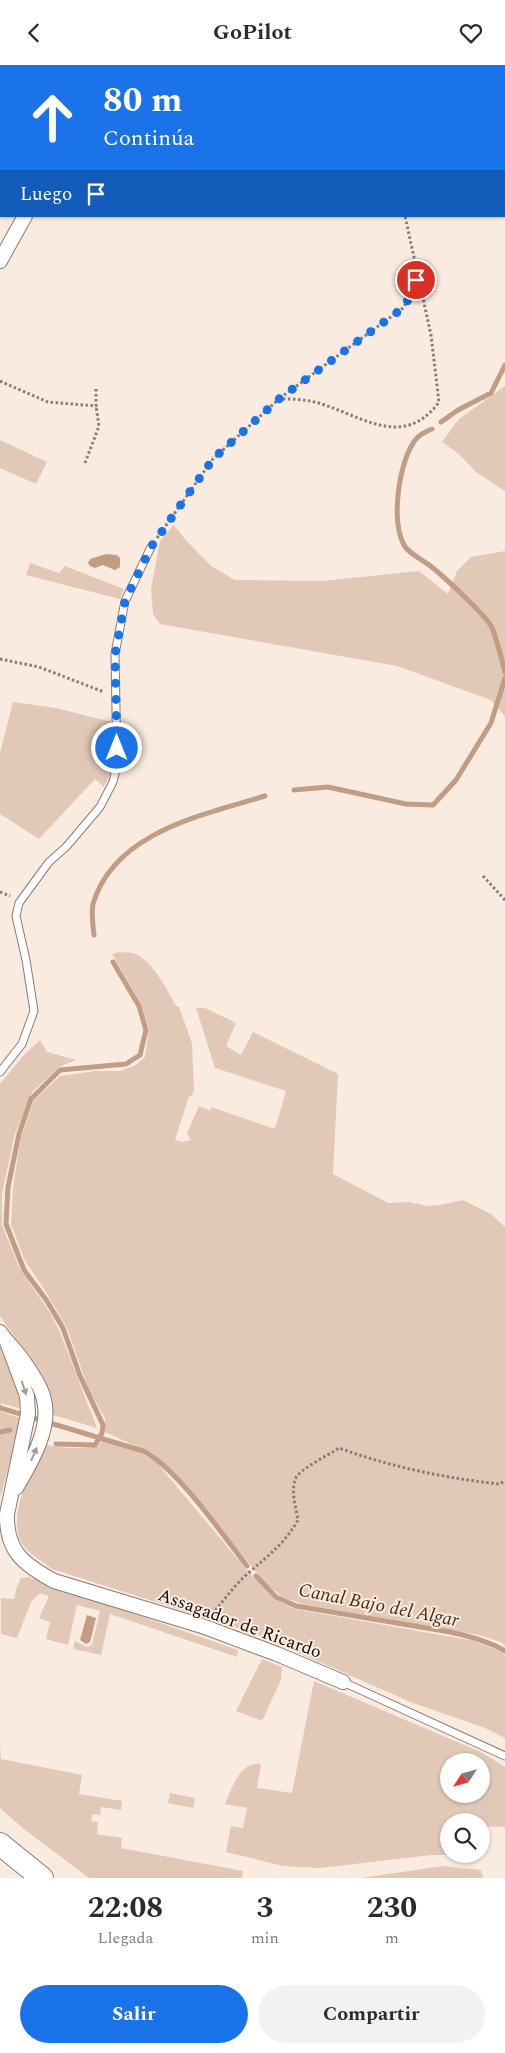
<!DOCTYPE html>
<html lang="es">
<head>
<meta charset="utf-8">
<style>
	body { margin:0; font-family:Spectral,serif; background:#f2f2f3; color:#2b2b33; height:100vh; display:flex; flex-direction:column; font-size:19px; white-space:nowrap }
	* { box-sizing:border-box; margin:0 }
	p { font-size:16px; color:#7c7c81 }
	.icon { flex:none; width:28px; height:28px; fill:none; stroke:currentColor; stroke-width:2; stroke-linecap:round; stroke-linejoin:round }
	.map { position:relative; height:1813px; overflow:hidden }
	.details { display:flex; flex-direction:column; background:#fff; flex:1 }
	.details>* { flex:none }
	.hud { position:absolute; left:0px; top:0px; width:505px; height:152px; box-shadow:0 1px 4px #0004; background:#1a73e8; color:#fff; overflow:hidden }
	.needle { width:32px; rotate:234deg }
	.tools { position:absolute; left:440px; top:1688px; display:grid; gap:10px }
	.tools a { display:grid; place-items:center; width:50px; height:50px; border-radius:50%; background:#fff; box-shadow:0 1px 4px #0004; font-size:25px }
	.pin { position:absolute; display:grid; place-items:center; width:42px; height:42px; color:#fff; margin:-21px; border:2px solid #fff; border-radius:50%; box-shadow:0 1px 5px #0007 }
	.me { position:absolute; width:55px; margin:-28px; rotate:0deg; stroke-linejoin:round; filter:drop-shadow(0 0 4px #0008) }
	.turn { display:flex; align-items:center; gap:18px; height:105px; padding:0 20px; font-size:22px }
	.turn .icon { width:65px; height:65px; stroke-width:2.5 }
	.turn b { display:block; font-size:35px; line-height:42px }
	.then { display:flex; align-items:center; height:48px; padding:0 20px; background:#0003; gap:10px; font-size:19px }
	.eta { display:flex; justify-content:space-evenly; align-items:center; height:85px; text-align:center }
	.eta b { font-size:30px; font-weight:700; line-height:35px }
	.button { display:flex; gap:10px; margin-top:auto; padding:10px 20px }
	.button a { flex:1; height:58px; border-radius:30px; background:#1a73e8; color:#fff; font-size:20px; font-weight:700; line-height:58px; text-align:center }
	.button a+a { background:#f2f2f3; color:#2b2b33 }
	header { display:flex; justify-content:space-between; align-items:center; height:65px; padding:0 20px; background:#fff; font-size:22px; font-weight:700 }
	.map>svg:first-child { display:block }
	.green { fill:#e2c9b7; fill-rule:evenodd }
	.water { fill:#c09d83 }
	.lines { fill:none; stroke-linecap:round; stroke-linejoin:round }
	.stream { stroke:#c09d83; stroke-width:5 }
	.service-casing { stroke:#887c72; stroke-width:9 }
	.minor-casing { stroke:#887c72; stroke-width:16 }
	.trunk-casing { stroke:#887c72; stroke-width:24 }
	.path { stroke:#877d76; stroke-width:3; stroke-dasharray:2.5 2.5; stroke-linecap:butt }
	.service { stroke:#fff; stroke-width:7 }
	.minor { stroke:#fff; stroke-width:14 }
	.trunk { stroke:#fff; stroke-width:22 }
	.oneway { fill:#a09e9d }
	.route { stroke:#1a73e8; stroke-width:9; stroke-dasharray:0 16.2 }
	.labels { text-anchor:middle; stroke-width:4; stroke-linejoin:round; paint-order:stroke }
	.street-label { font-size:18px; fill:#110d09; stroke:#f9ebe0 }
	.water-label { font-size:19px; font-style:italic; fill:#4f2c0c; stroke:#f9ebe0 }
</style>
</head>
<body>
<header><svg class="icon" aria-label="back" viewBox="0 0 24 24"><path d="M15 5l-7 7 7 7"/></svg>GoPilot<svg class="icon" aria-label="heart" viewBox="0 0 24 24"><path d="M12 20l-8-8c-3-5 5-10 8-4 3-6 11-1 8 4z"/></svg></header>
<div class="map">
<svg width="505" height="1813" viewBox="0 0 505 1813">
	<rect width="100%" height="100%" fill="#f9ebe0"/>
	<path class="green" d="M505 321V426L476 407 459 389 442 377 459 354Z
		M0 375 47 397 36 419 0 403Z
		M174 460 184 473 211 501 235 515 323 516 419 506 448 529 457 506 471 492 505 486V651L491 635 397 601 160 559 153 549 151 524 160 476Z
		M30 498 59 508 65 501 124 524 120 534 26 510Z
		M13 637 56 643 111 657 112 672 96 673 97 686H108V689L113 688 111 707 104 722 95 714 39 774 0 749V688Z
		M120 887C124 888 129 887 133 888 152 894 167 925 176 941L179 942 192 978 194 1025 192 1031H189L175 1075 183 1077 191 1075 187 1068 199 1041 210 1046 211 1042 275 1064 286 1026 215 1003 196 943H205L236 958 226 981 241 990 253 967 338 1009 333 1109 388 1138 409 1137 427 1141 440 1140 463 1135 491 1149 505 1162V1581L501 1577 479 1570 306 1540 284 1533 266 1519 184 1420 161 1396 151 1388 105 1367V1353L89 1326 68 1265 46 1227 25 1196 11 1159 13 1122 21 1072 34 1035 60 1011 95 1006H121L136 1000 145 992 149 964 142 941 112 889Z
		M40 975 47 987 76 995 59 1002 32 1027 15 1069 2 1128V1160L20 1204 51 1249 61 1270 97 1363 53 1350 40 1310 0 1251V1019L23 991Z
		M0 1282 15 1314 22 1340 18 1343 1 1338 2 1347 22 1354 0 1433Z
		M101 1376 139 1387 157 1398 245 1503 274 1534 295 1544 474 1576 495 1584 505 1590V1673L485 1663 413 1638 253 1568 52 1504C42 1496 23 1486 19 1472 10 1444 32 1405 43 1379 60 1384 80 1384 98 1381Z
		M29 1512 238 1585 237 1592 110 1549 101 1590 73 1584 75 1576 87 1582 92 1580 100 1546 77 1540 68 1580 46 1574 50 1557 39 1553 49 1531 40 1528 31 1537 17 1573 1 1569V1533L14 1534 16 1524 21 1513Z
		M262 1594 282 1602 281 1615 262 1656 236 1646Z
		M314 1616 483 1688 505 1702V1762L481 1761V1756H449V1789H477L478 1793 454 1790H432L320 1803 283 1801 226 1787 231 1761 243 1763 247 1743 225 1739C232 1723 240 1696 261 1699L257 1723 292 1728ZM481 1696V1729H449V1696Z
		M0 1680 1 1694 82 1710 79 1729 122 1736 121 1745 101 1742 100 1750 92 1749 91 1756 98 1757 97 1769 122 1773 121 1783 243 1806 242 1813H89L25 1765 0 1743Z
		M170 1728 195 1733 193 1743 168 1738Z
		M443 1801 481 1805 483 1813H360Z"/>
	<path class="water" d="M106 489 117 490 120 493V502L115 505 103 500 95 503 90 501 88 498 90 494Z
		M87 1550 96 1553 90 1577 86 1579 80 1575Z"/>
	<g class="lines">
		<path class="stream" d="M441 357 458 345 491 328 505 300
			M432 364C427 366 420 369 416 374 399 394 389 461 406 483 413 491 425 496 433 503 445 513 487 551 492 563 498 577 501 593 505 607
			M294 725 328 722 406 739 433 740 456 715 491 658 505 613
			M94 870C93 860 91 848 93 839 114 767 203 750 265 731
			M0 1343 143 1386C177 1403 222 1469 247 1501
			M0 1367 10 1365
			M56 1379 95 1380 102 1368 103 1360 80 1311 63 1263 47 1236 24 1205 6 1159 8 1122 19 1069 31 1034 60 1005 126 999 140 990 146 965 139 941 113 897
			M256 1511 276 1532 296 1541 450 1567C469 1571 488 1576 505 1586"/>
		<g class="service-casing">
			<path id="service" d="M0 103H1
				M0 1007 22 979 34 946 26 895 16 851 19 838 49 797 66 782 100 742 113 717 117 700 115 589 125 536 151 482
				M343 1617 505 1691"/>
		</g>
		<g class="minor-casing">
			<path id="minor" d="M79 1V0
				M0 196 25 151
				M0 1267C7 1278 17 1286 24 1297 31 1307 40 1320 43 1331 53 1361 31 1398 16 1423
				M7 1277 27 1331 28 1349 7 1449C6 1486 23 1499 54 1516L202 1561 277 1589 343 1617"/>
		</g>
		<g class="trunk-casing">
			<path id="trunk" d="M0 1779 42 1813"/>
		</g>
		<path class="path" d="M232 0 243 1
			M372 0V1
			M330 1 331 0
			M0 316 48 337 96 341V322
			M280 333 403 243 414 225 417 208
			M85 398 99 361 96 341
			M157 473 213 394 279 334C289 334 300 334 310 336 355 345 401 389 439 337L431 270 405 151
			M0 594 39 602 104 627
			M483 811 505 835
			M0 827 10 831
			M212 1549C223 1537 233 1522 245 1511 266 1492 284 1480 298 1455 296 1443 291 1428 295 1415 297 1405 329 1390 339 1383 391 1402 445 1413 499 1419L505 1416"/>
		<use href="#service" class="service"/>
		<use href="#minor" class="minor"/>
		<use href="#trunk" class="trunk"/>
	</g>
	<defs><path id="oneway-solid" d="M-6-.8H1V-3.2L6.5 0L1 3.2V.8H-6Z" transform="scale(1.25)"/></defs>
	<g class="oneway">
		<use href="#oneway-solid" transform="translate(24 1323) rotate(72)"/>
		<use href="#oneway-solid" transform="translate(34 1389) rotate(-67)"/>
	</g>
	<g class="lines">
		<path class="route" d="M117 683 115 590 125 536 151 482 213 394 279 334 403 243 414 225 416 215"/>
	</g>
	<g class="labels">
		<g class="street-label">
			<text transform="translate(240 1558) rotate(20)" y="6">Assagador de Ricardo</text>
		</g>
		<g class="water-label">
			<text transform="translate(379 1539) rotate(11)" y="7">Canal Bajo del Algar</text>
		</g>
	</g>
</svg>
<div class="tools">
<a><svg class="needle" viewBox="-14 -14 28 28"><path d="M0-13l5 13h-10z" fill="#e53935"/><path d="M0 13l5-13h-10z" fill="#7c7c81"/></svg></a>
<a><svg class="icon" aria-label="search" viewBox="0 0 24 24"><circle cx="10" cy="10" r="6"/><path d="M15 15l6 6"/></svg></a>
</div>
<div class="pin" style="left:416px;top:215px;background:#d93025"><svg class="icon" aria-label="arrive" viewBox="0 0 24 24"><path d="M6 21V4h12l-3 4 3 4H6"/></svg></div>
<svg class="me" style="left:117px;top:683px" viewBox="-20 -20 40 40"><circle r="17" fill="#1a73e8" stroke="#fff" stroke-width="3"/><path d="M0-11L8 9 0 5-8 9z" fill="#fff"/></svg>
<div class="hud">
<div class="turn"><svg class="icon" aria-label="ahead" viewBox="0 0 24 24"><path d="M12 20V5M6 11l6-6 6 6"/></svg><div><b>80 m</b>Continúa</div></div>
<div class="then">Luego<svg class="icon" aria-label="arrive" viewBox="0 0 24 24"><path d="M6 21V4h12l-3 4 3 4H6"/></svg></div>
</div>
</div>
<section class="details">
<div class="eta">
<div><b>22:08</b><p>Llegada</p></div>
<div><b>3</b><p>min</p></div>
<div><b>230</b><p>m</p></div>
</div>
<div class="button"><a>Salir</a><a>Compartir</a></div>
</section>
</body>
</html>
